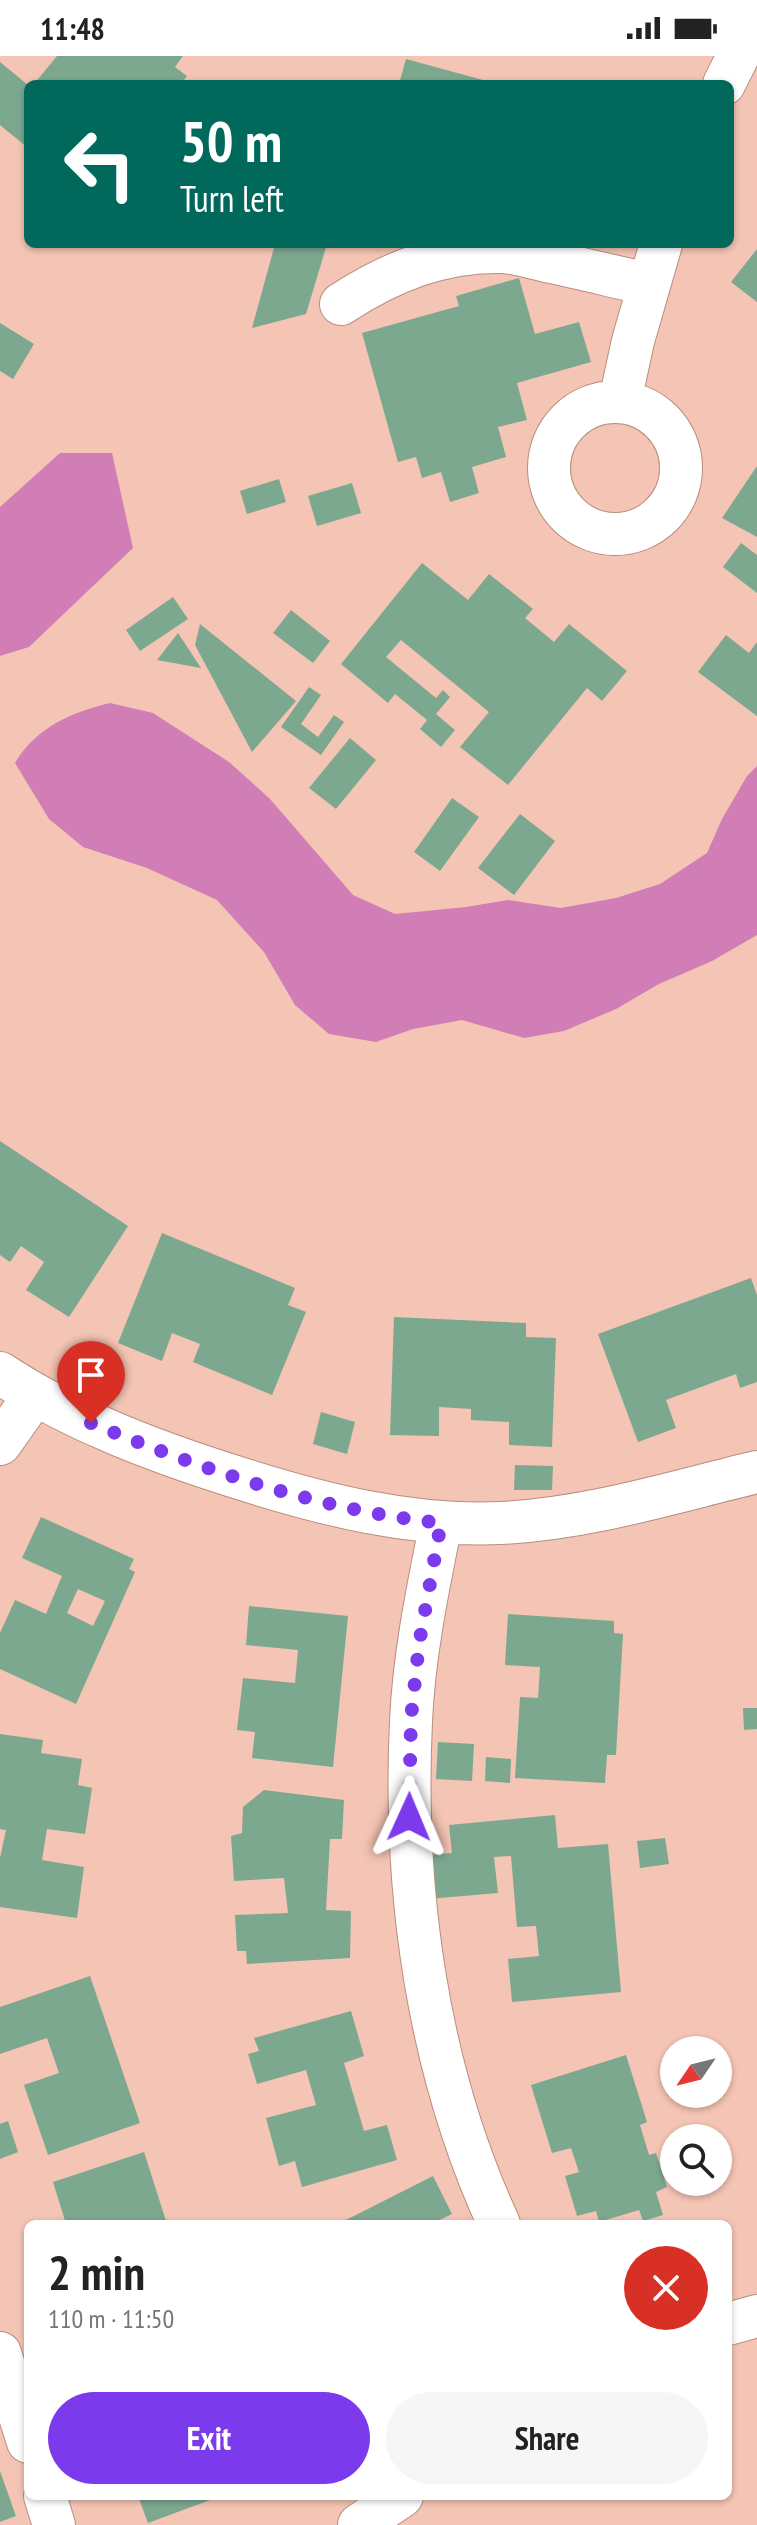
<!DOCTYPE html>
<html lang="en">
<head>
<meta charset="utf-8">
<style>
	body { margin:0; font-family:"PT Sans Narrow",sans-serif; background:#f6f6f6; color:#222; height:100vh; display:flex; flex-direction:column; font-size:30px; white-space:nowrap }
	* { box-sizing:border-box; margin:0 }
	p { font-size:26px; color:#767676 }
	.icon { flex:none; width:44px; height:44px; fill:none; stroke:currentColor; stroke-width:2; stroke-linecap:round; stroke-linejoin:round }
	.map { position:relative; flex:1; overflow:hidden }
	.sheet { position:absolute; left:24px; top:2164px; width:708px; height:280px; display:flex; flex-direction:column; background:#fff; border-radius:12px; box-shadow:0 2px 6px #0004 }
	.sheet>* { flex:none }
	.top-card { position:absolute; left:24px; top:24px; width:710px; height:168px; border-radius:12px; box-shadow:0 2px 6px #0004; background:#00695c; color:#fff; overflow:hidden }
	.needle { width:52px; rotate:235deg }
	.fabs { position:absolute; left:660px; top:1980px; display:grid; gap:16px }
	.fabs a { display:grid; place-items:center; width:72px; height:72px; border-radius:50%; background:#fff; box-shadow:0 2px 6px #0004; font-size:40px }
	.pin { position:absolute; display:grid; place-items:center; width:68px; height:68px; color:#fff; margin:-82px -34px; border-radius:50% 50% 50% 0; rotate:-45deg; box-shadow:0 0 8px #0007 }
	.pin .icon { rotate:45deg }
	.me { position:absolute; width:88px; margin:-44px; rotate:1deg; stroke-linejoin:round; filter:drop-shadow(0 0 6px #0008) }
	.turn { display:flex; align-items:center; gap:28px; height:168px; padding:0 24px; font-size:36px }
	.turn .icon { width:104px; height:104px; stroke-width:2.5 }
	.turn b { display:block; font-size:56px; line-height:68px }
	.round { display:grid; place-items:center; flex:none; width:84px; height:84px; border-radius:42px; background:#f6f6f6 }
	.overview { display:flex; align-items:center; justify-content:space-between; height:136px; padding:0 24px }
	h1 { font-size:48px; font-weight:600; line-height:60px }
	.cta { display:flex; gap:16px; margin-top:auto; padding:16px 24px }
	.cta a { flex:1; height:92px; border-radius:48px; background:#7c3aed; color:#fff; font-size:32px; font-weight:600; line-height:92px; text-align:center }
	.cta a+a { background:#f6f6f6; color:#222 }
	.status { display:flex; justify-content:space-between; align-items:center; height:56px; padding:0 40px; background:#fff; direction:ltr }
	.status svg { height:22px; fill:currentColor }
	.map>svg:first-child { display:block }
	.water { fill:#d17db6 }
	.building { fill:#7da890; fill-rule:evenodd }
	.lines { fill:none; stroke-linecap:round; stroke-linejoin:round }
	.minor-casing { stroke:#b98d7d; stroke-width:44 }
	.minor { stroke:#fff; stroke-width:42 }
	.route { stroke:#7c3aed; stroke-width:14; stroke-dasharray:0 25.2 }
</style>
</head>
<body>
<div class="status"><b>11:48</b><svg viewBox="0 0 49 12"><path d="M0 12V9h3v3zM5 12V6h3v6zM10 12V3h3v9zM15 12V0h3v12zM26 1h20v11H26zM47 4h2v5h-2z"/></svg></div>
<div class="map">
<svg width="757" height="2469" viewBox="0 0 757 2469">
	<rect width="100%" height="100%" fill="#f4c4b4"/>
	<path class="water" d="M60 397H112L133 492 29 591 0 600V451Z
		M110 647 153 657 229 706 270 743 353 839 395 858 466 851 508 844 561 852 616 842 660 828 707 797 722 763 747 720 757 710V879L712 905 659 928 616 953 564 975 524 982 462 964 413 973 376 986 329 978 295 949 264 896 217 844 147 812 83 791 49 763 15 707C35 672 72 656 110 647Z"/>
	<path class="building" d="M57 0H183L175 11 187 20 181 28H34Z
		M406 3 494 27 493 28H399Z
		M0 6 28 29V92L0 69Z
		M275 188H327L306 258 252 272Z
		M757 193V246L731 226Z
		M519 222 535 278 579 266 591 306 517 327 527 364 498 371 506 401 472 411 479 437 450 446 441 416 422 422 416 401 398 406 362 277 459 250 456 240Z
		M0 267 34 288 13 323 0 315Z
		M757 410V481L722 462Z
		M279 423 286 446 247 458 240 435Z
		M352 427 361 457 317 470 308 440Z
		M741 487 757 499V537L723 511Z
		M422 507 468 544 489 518 533 553 525 562 554 586 569 568 627 615 602 645 587 632 508 729 460 691 489 656 401 584 386 601 436 642 443 634 450 641 436 658 455 674 441 691 420 673 427 664 395 638 388 647 341 608Z
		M173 541 188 563 140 595 126 574Z
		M291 554 330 585 313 607 273 577Z
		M200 568 296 645 252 696 195 589Z
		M178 577 201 612 157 604Z
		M726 579 749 597 757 586V660L698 616Z
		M309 631 321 639 301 668 318 681 334 659 344 666 321 699 281 671Z
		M350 682 376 704 336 753 309 732Z
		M452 742 479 761 440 815 414 796Z
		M520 758 555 785 514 839 478 812Z
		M0 1085 128 1170 69 1261 26 1234 44 1206 21 1190 10 1206 0 1199Z
		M162 1177 295 1232 288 1249 306 1256 272 1339 193 1306 200 1288 172 1277 162 1305 118 1287Z
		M751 1222 757 1239V1326L740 1332 736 1318 666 1344 676 1372 638 1386 598 1278Z
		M394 1261 526 1267V1281L556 1282 552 1391 509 1389V1366L471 1364V1353L439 1351V1380L390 1379Z
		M321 1356 355 1366 347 1398 313 1388Z
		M515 1409 553 1410 552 1434H514Z
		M41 1461 134 1503 129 1513 135 1516 76 1648 0 1613V1577L15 1544 46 1558 62 1520 22 1502ZM78 1533 105 1545 93 1570 67 1557Z
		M249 1550 348 1560 333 1711 252 1702 255 1676 237 1674 243 1622 295 1627 298 1594 246 1589Z
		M508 1558 614 1565V1577L623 1578 616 1699H607L605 1727 515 1722 520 1641 538 1642 540 1611 505 1609Z
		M743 1652H757V1673L744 1674Z
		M0 1678 43 1684 41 1697 82 1703 78 1729 92 1732 85 1778 47 1773 42 1804 84 1811 77 1862 0 1851V1802L6 1774 0 1773Z
		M438 1686 474 1688 472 1725 436 1723Z
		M486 1701 511 1703 510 1727 485 1725Z
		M264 1734 344 1744 342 1783H330L326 1854 351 1855 350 1902 247 1908 246 1895H237L235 1859 288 1857 284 1822 234 1825 231 1780 242 1777 243 1751Z
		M555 1759 558 1792 608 1788 621 1936 512 1946 508 1903 539 1900 536 1870 517 1871 511 1800 494 1801 498 1837 428 1843 425 1799 452 1797 449 1769Z
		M665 1782 669 1808 640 1812 637 1785Z
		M90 1920 140 2067 48 2099 24 2029 59 2017 47 1982 0 1998V1951Z
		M351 1955 364 2000 344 2007 364 2075 387 2069 397 2104 302 2131 295 2105 279 2110 266 2062 316 2049 306 2014 257 2028 248 1998 259 1995 254 1982Z
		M626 1999 647 2066 640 2069 649 2099 656 2097 667 2131 656 2136 663 2159 643 2165 639 2154 599 2166 596 2155 577 2160 565 2120 579 2116 571 2092 552 2097 531 2029Z
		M8 2065 18 2096 0 2103V2068Z
		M144 2096 167 2168H66L53 2126Z
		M433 2120 452 2158 431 2168H338Z
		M0 2415 16 2460 0 2466Z
		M138 2440H221L148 2467Z"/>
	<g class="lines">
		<g class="minor-casing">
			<path id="minor" d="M724 28 738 0
				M341 248C390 216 443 194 503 196 519 197 536 203 551 206 584 213 616 221 648 228
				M620 345 633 285 661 188
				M549 412a66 66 0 1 1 132 0a66 66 0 1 1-132 0Z
				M0 1317C73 1365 156 1396 239 1422 324 1449 411 1471 501 1467 588 1463 673 1436 757 1416
				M0 1388 34 1340
				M441 1467C428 1532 414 1598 411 1665 403 1835 427 2012 499 2168
				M728 2268 757 2260
				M0 2297 28 2386
				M45 2440 54 2469
				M359 2469 402 2440"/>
		</g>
		<use href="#minor" class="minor"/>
	</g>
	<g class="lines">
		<path class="route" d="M91 1367C203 1414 320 1454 441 1467L419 1588 411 1662 409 1761"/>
	</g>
</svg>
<div class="fabs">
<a><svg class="needle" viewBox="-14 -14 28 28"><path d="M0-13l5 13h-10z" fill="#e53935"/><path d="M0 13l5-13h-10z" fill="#767676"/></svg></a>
<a><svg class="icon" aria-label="search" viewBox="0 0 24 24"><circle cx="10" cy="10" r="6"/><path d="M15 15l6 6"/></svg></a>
</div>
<div class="pin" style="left:91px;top:1367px;background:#d93025"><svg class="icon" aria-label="arrive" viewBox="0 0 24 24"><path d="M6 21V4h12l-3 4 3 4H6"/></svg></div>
<svg class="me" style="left:409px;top:1761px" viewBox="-20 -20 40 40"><path d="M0-17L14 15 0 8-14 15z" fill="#7c3aed" stroke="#fff" stroke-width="4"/></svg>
<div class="top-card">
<div class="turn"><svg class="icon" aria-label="left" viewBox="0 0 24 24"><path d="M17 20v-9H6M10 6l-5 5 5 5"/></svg><div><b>50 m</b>Turn left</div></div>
</div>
<section class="sheet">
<div class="overview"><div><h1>2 min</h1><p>110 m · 11:50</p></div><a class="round" style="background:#d93025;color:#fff"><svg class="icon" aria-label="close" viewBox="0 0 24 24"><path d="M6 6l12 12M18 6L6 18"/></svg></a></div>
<div class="cta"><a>Exit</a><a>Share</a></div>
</section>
</div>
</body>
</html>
